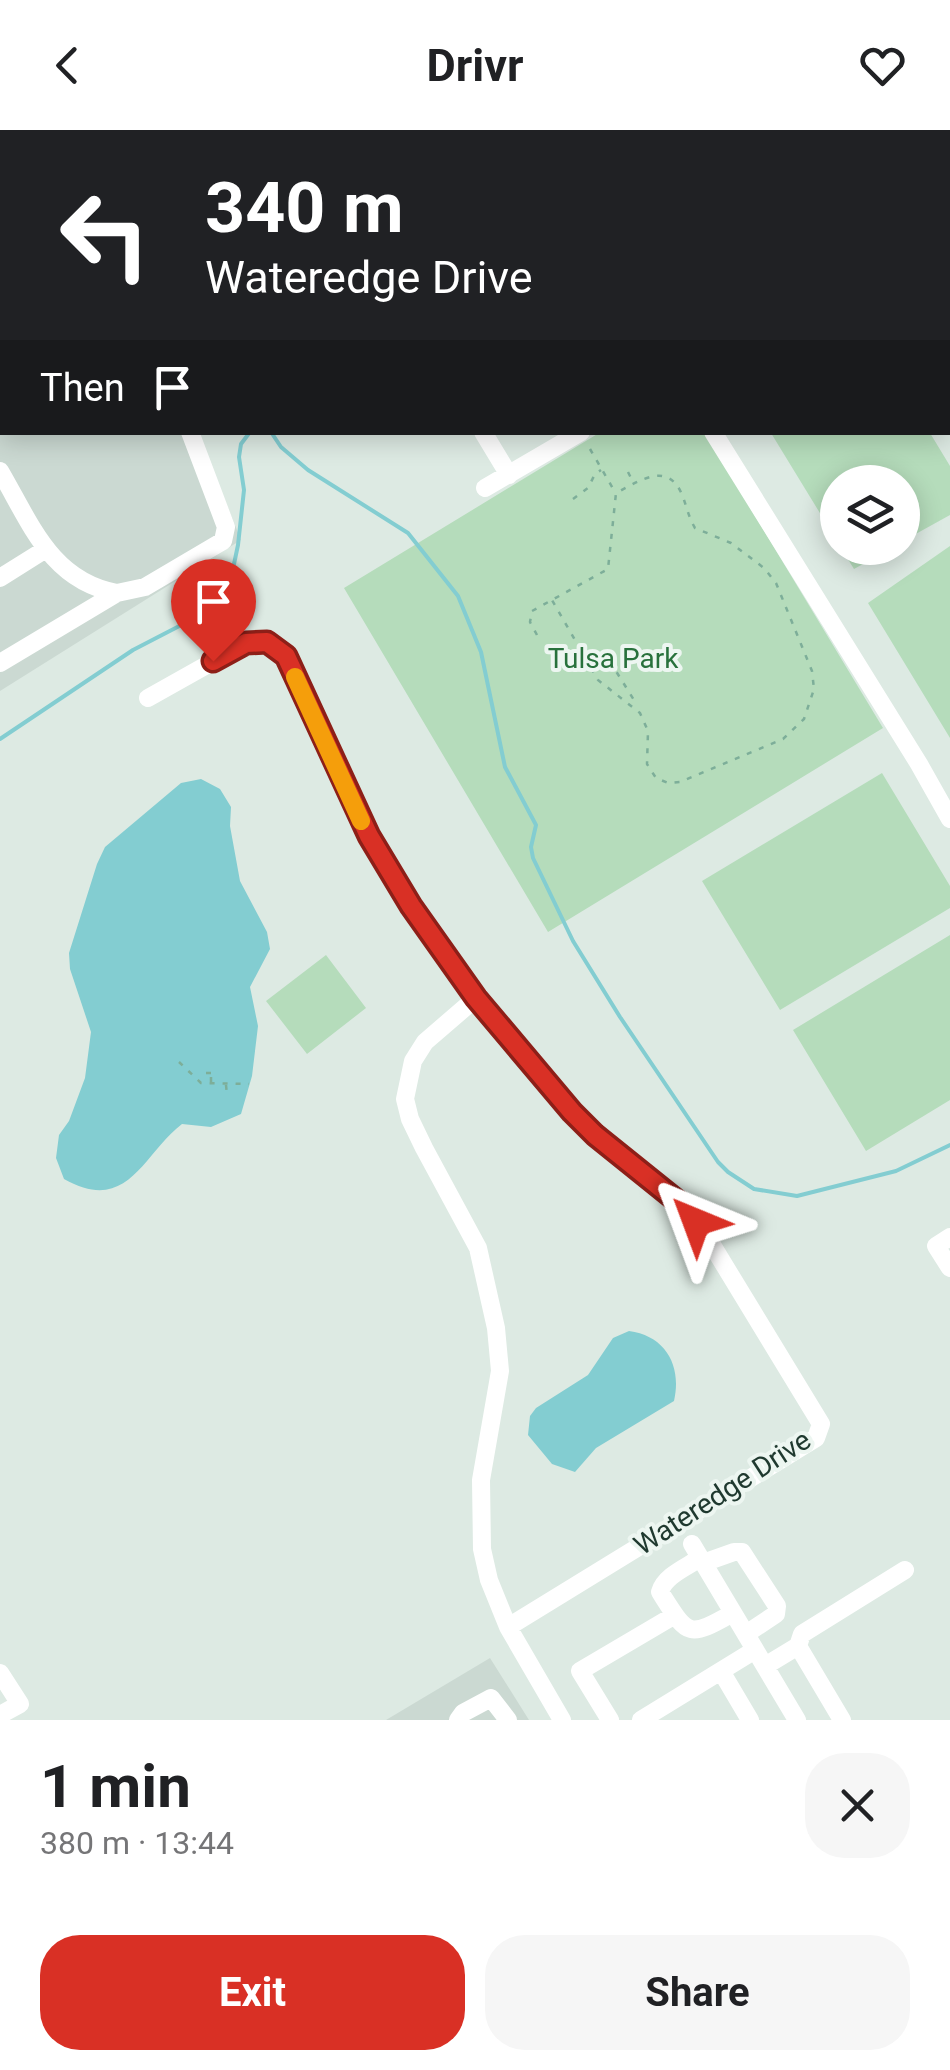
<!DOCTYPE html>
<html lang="en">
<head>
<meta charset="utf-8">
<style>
	body { margin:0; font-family:Roboto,sans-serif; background:#f6f6f6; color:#202124; height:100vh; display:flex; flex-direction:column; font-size:38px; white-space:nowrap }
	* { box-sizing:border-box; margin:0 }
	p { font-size:32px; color:#757577 }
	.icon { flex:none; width:55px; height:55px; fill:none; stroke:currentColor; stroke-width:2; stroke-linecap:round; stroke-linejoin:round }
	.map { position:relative; height:1590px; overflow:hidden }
	.details { display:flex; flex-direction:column; background:#fff; flex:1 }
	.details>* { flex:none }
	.banner { position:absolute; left:0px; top:0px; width:950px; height:305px; box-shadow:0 5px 25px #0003; background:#202124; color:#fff; overflow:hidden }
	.buttons { position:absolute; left:820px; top:335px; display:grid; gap:20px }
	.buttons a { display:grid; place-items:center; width:100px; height:100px; border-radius:50%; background:#fff; box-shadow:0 5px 25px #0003; font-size:50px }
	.pin { position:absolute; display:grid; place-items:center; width:85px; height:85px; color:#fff; margin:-102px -42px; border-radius:50% 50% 50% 0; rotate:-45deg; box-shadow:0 0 10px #0007 }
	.pin .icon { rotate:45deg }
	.me { position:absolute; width:110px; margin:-55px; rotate:316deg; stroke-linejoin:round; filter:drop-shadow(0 0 8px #0008) }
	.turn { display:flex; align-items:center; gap:35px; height:210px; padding:0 40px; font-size:45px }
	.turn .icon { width:130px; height:130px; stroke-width:2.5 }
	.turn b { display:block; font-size:70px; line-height:85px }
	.then { display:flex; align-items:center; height:95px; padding:0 40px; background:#0003; gap:20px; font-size:38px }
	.round { display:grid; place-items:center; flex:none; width:105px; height:105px; border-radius:40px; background:#f6f6f6 }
	.headline { display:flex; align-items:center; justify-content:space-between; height:170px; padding:0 40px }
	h1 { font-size:60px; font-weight:700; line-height:75px }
	.primary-button { display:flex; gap:20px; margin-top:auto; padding:20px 40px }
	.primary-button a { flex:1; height:115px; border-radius:40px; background:#d93025; color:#fff; font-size:40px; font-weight:700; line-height:115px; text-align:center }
	.primary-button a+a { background:#f6f6f6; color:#202124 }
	header { display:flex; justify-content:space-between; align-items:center; height:130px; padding:0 40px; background:#fff; font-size:45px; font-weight:700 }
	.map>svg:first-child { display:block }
	.built { fill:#cbd9d2 }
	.green { fill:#b5dcbb }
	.water { fill:#83cdd1 }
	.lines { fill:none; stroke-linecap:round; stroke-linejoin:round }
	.stream { stroke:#83cdd1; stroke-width:4 }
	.path { stroke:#7dae99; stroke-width:2.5; stroke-dasharray:5 8; stroke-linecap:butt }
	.minor { stroke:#fff; stroke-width:18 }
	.route-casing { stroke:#8d1f18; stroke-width:25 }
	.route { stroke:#d93025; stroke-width:18 }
	.slow { stroke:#f59e0b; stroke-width:18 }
	.labels { text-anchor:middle; stroke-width:8; stroke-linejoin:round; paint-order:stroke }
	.park-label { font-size:28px; fill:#28713c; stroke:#edf6f1 }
	.street-label { font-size:28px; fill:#1f392f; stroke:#edf6f1 }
</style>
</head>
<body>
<header><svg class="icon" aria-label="back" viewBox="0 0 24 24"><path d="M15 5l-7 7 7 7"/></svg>Drivr<svg class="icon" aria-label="heart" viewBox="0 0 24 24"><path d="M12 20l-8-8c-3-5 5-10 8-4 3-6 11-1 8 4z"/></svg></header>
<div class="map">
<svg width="950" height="1590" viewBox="0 0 950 1590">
	<rect width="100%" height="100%" fill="#ddeae3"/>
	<path class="built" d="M0 0 2 302 198 303 241 410 0 561Z
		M950 100V277L948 101Z
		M490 1528 529 1590H386Z"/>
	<path class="green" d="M599 303H705L883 598 548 802 344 458Z
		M771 303H930L950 336V385L903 411 902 352H838L837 411Z
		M950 416V608L868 473Z
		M841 418H892L854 439Z
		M882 643 950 756V778L780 880 702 751Z
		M950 805V970L866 1021 793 900Z
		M326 825 366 878 307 924 266 871Z"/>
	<path class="water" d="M201 649 220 659 231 677 230 696 240 751 267 802 270 819 250 857 258 896 252 946 241 984 211 997 182 994C142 1025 128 1085 64 1049L56 1028 59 1005 69 991 85 948 91 902 70 839 69 823 97 734 105 717 181 653Z
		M629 1201C666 1206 682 1236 674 1271L596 1318 575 1342 552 1334 528 1305 530 1286 536 1278 588 1245 613 1208Z"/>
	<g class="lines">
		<path class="stream" d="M271 302 281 317 308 340 408 403 458 466 481 522 505 637 536 695 531 717 533 728 573 811 620 887 718 1032 728 1042 754 1059 797 1066 896 1041 950 1015
			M0 609 133 520 218 476 230 453 238 415 244 360 239 327 241 314 250 302"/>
		<path class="path" d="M948 232 950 236
			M590 319 615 362
			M628 342 633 352
			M573 369 588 358 595 344 601 340
			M537 505 530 492 532 481 608 439 616 363C641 350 669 330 683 367 687 378 689 388 695 398L731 413 764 438 776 453 812 541 814 559 804 589 783 609 680 652 668 653 656 648 647 634 648 601 640 583 598 550 552 470
			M587 523 596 521 614 538 634 570 633 575
			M179 932 201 953 249 954
			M206 943H217
			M211 952V943
			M226 955 227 965"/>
		<path class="minor" d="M300 0 301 2
			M543 0 544 2
			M783 0 784 2
			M262 2 266 0
			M0 30H2
			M948 82 950 81
			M948 283 950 287
			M483 302 509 345
			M713 302 919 634 950 689
			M0 341C31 394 51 451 117 463
			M485 358 581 302
			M0 448 46 419
			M0 533 117 463 145 457 223 411 226 397 190 302
			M148 568 246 513 267 511 286 527 369 706 411 776 476 868 540 948 595 1005 682 1075 709 1110 821 1294 816 1308 508 1497
			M476 868 425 912 413 931 405 969 410 989 424 1018 478 1118 496 1198 500 1241 481 1350 482 1419 489 1450 508 1497 562 1590
			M950 1107 936 1116 950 1138
			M692 1414 797 1590
			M700 1428C687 1437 664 1446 660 1462 688 1506 687 1509 733 1483
			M703 1433 734 1422H742L777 1476 776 1484 746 1504
			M765 1536 798 1516
			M721 1541 750 1590
			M0 1543 20 1574 0 1585
			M458 1590 463 1583 491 1568 508 1590
			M610 1590 580 1541 675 1485
			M641 1590 755 1520
			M842 1590 798 1516 802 1504 905 1440"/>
	</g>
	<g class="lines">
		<g class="route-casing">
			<path id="route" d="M213 531 246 513 267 512 286 526 369 706 411 776 476 868 572 982 595 1005 682 1075 696 1092"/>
		</g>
		<use href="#route" class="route"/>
		<path class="slow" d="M295 547 361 691"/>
	</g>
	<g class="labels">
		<g class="park-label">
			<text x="613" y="538">Tulsa Park</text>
		</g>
		<g class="street-label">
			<text transform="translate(722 1362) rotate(-33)" y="10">Wateredge Drive</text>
		</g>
	</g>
</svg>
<div class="buttons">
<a><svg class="icon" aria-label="layers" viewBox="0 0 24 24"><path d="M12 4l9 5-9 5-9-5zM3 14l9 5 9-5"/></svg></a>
</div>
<div class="pin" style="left:213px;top:531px;background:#d93025"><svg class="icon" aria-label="arrive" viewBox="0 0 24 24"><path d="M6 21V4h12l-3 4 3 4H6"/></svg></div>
<svg class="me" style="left:696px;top:1092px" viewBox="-20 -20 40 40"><path d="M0-17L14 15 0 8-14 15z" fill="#d93025" stroke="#fff" stroke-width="4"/></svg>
<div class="banner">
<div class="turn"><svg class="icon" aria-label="left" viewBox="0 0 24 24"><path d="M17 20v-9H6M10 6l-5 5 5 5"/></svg><div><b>340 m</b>Wateredge Drive</div></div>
<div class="then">Then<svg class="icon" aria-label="arrive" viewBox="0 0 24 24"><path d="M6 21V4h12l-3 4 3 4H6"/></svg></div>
</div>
</div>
<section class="details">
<div class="headline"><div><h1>1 min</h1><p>380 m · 13:44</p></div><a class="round"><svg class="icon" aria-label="close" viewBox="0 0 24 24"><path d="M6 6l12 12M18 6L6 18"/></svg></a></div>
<div class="primary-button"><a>Exit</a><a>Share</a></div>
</section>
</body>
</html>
